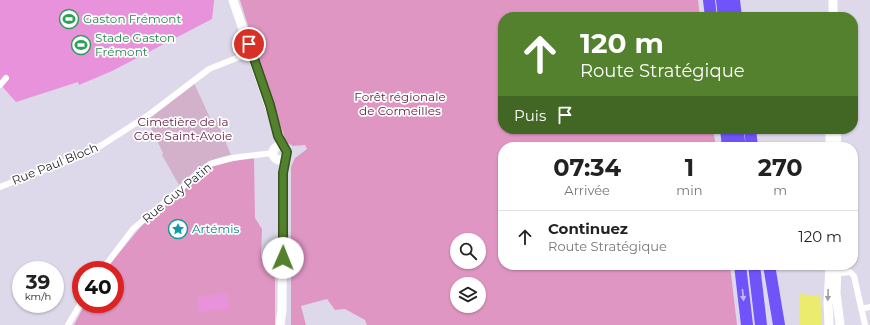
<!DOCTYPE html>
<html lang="fr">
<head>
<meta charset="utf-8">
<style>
	body { margin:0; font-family:Montserrat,sans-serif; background:#f6f6f6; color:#222; height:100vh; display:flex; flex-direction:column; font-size:15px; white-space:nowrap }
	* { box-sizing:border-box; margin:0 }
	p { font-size:13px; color:#767676 }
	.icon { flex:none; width:22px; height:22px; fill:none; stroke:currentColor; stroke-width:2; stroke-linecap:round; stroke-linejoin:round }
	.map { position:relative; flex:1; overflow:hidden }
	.sheet { position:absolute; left:498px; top:142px; width:360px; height:128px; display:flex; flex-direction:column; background:#fff; border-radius:16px; box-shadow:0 1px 3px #0004 }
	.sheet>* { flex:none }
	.top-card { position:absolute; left:498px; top:12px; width:360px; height:122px; border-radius:16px; box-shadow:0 1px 3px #0004; background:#53812d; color:#fff; overflow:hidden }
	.tools { position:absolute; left:450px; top:233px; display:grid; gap:8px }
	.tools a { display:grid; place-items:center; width:36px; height:36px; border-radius:50%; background:#fff; box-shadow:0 1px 3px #0004; font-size:20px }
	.speed { position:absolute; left:12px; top:261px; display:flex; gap:8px; font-size:20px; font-weight:700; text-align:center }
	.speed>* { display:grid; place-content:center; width:52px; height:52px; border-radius:50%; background:#fff; box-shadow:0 1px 3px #0004; line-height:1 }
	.speed small { font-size:10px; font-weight:400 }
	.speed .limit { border:6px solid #d22; background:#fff; color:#111 }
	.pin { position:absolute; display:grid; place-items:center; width:34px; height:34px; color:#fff; margin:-17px; border:2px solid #fff; border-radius:50%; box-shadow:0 1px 4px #0007 }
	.me { position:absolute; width:44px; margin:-22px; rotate:1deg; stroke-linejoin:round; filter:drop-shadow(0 0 3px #0008) }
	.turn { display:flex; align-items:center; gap:14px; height:84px; padding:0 16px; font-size:18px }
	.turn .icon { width:52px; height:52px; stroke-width:2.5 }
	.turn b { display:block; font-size:28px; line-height:34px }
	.then { display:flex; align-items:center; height:38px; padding:0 16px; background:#0003; gap:8px; font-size:15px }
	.eta { display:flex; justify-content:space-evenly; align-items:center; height:68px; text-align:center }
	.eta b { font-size:24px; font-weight:700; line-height:28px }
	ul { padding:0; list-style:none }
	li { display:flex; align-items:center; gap:12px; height:52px; padding:0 16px; border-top:1px solid #e0e0e0 }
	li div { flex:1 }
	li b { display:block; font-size:15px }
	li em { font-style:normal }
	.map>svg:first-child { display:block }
	.green { fill:#e096c3; fill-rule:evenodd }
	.cemetery { fill:#d3b1cb }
	.pitch { fill:#e792da }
	.water { fill:#ebeb6d }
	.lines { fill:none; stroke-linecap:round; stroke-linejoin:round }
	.street { stroke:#fff; stroke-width:6 }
	.secondary { stroke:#fff; stroke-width:9 }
	.highway { stroke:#7054fa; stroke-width:12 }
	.oneway { fill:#c6bbfd }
	.oneway2 { fill:#9e9e9e }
	.route-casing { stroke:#36541d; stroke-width:10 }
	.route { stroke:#53812d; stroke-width:7 }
	.labels { text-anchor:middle; stroke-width:3.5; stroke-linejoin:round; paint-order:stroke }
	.leisure-label { font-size:12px; fill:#27864d; stroke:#fff; text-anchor:start }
	.park-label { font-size:12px; fill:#611b3c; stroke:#fff }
	.street-label { font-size:12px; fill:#282828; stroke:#fff }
	.culture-label { font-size:12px; fill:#0d838f; stroke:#fff; text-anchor:start }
</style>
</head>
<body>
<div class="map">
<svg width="870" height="325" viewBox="0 0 870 325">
	<rect width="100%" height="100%" fill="#ded9ea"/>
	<path class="green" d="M240 0H698L700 17H503V129H713L716 147H503V265H730L737 325H367L365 320 345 309 335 310 327 299 301 306 306 325H291V167L295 158 307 149 305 145 293 146 284 141ZM457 240H479V262H457ZM457 284H479V306H457Z
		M254 157 255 218 262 229 261 258 275 259V325H74L85 304 94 308 96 304H115V270H105L148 218 191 182 214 165Z"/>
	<path class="cemetery" d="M194 83 211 120 216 119 231 155C206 159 197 169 179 185L162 155 163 153 147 120Z"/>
	<path class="pitch" d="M0 0H214V2L212 19 112 71 79 85 78 82 16 102 0 84Z
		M227 293 229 309 199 313 197 297Z"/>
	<path class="water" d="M799 294 820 296 822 325H799Z"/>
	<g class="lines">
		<path class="street" d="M0 85 6 78
			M0 187 77 157 102 145 150 114 209 69 252 52
			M102 270 133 229 210 164 232 158 273 153
			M842 273 850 272 854 276 865 325
			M861 309 870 307
			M68 325 81 303"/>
		<path class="secondary" d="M233 0 283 147
			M833 0V17
			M830 129V147
			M836 129 837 147
			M273 153a7 7 0 1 1 14 0a7 7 0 1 1-14 0Z
			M837 265 836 293 840 325
			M280 325 282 310 283 173 285 157
			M829 325 828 303 830 265"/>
		<path class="highway" d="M709 0 711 17
			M722 0 724 17
			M734 0 736 17
			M726 129 728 147
			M737 129 740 147
			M750 129 752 147
			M740 265 747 325
			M754 265 761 325
			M769 265 779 325"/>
	</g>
	<defs><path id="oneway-solid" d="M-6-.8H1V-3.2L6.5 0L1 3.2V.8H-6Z"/></defs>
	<use class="oneway" href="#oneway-solid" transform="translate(743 295) rotate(84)"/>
	<use class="oneway2" href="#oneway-solid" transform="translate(828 295) rotate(92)"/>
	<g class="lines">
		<g class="route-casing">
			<path id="route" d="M249 44 270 105 278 136 287 152 283 173V258"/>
		</g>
		<use href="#route" class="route"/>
	</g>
	<defs>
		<g id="stadium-ring" transform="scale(1)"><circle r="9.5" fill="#fff" stroke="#2e9e5b" stroke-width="1.5"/><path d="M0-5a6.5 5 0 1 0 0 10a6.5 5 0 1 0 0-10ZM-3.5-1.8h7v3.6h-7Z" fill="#2e9e5b"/></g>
		<g id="sight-ring" transform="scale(1)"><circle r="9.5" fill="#fff" stroke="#0f9aa8" stroke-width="1.5"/><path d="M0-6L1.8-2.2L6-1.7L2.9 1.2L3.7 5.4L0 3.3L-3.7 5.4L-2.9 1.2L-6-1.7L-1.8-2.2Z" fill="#0f9aa8"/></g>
	</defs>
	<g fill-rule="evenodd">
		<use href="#stadium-ring" x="69" y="19"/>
		<use href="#stadium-ring" x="81" y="45"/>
		<use href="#sight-ring" x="178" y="229"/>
	</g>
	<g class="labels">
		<g class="leisure-label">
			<text x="83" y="23">Gaston Frémont</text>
			<text x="95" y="42">Stade Gaston<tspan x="95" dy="14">Frémont</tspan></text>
		</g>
		<g class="park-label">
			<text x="400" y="101">Forêt régionale<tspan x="400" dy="14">de Cormeilles</tspan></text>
			<text x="183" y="126">Cimetière de la<tspan x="183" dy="14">Côte Saint-Avoie</tspan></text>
		</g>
		<g class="street-label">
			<text transform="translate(55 164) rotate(-22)" y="4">Rue Paul Bloch</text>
			<text transform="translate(177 193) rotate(-40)" y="4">Rue Guy Patin</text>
		</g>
		<g class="culture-label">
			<text x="192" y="233">Artémis</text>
		</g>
	</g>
</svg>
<div class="tools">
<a><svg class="icon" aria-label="search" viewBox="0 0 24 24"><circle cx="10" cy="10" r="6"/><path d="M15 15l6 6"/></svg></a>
<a><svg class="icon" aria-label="layers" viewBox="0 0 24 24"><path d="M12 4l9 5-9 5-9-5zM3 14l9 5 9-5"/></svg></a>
</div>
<div class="speed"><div>39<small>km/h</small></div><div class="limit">40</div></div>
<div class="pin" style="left:249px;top:44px;background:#d93025"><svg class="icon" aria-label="arrive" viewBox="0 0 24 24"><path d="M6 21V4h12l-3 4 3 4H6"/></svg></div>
<svg class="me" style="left:283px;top:258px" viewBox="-20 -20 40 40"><circle r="19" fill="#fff"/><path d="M0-13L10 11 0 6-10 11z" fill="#53812d"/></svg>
<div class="top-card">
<div class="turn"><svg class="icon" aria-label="ahead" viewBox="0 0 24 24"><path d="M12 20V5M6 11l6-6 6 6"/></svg><div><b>120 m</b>Route Stratégique</div></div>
<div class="then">Puis<svg class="icon" aria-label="arrive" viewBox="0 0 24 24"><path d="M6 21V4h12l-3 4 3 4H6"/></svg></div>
</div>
<section class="sheet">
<div class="eta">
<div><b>07:34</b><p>Arrivée</p></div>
<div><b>1</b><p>min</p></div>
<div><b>270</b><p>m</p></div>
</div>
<ul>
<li><svg class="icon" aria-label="ahead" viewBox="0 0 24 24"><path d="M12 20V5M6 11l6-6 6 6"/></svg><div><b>Continuez</b><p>Route Stratégique</p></div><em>120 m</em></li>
</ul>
</section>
</div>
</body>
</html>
